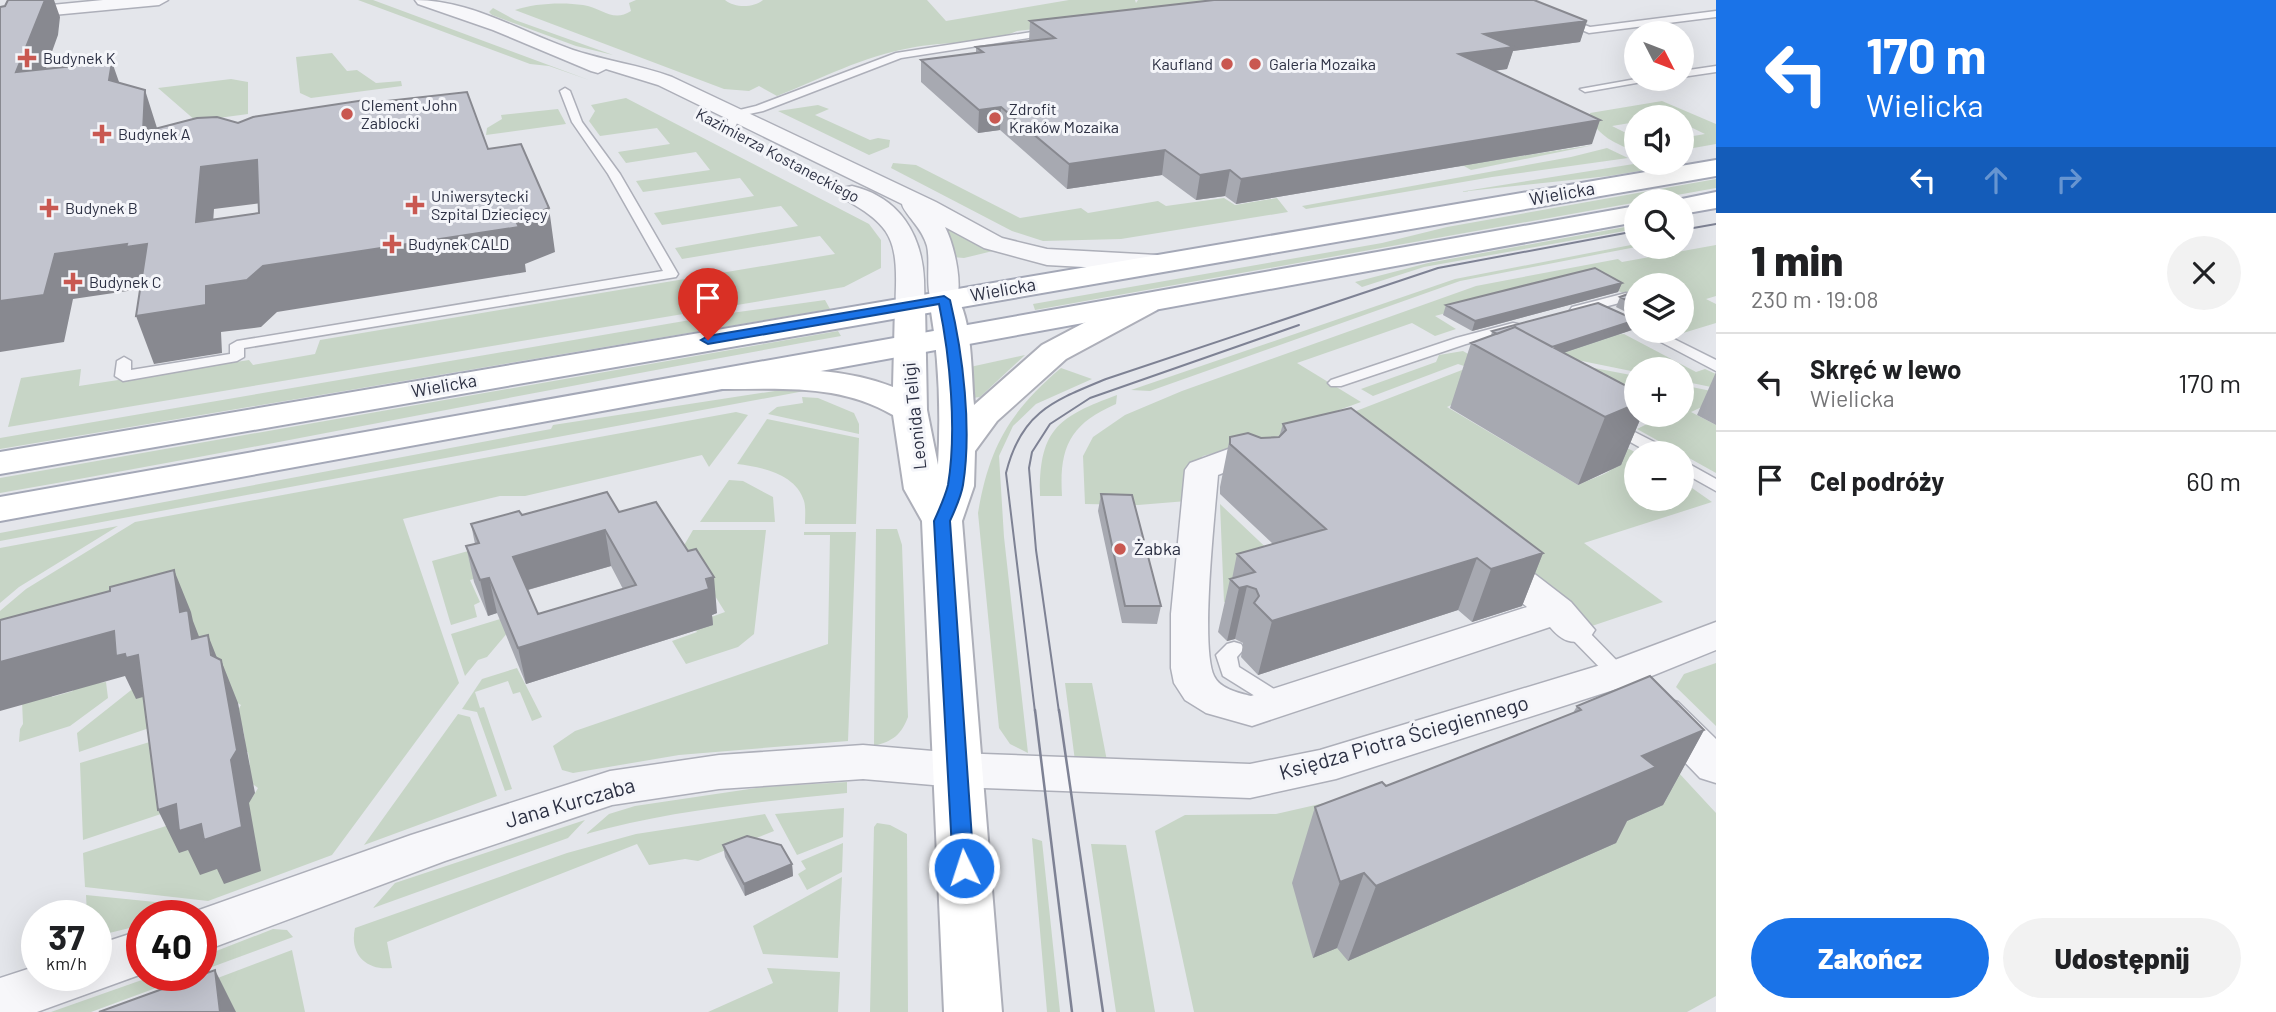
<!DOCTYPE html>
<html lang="pl">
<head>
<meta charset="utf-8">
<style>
	body { margin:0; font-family:Barlow,sans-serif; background:#f2f2f2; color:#202124; height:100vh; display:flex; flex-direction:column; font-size:26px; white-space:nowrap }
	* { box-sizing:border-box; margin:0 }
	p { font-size:23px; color:#757577 }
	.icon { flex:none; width:38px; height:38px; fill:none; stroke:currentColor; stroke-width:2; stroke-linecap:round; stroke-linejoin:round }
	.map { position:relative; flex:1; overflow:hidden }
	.side { display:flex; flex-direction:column; background:#fff; width:560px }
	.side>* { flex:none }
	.banner { background:#1a73e8; color:#fff; overflow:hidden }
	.needle { width:46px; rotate:132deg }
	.fabs { position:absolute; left:1624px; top:21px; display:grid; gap:14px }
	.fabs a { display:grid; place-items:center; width:70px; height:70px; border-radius:50%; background:#fff; box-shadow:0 7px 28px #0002; font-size:35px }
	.speed { position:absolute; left:21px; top:900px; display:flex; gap:14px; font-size:35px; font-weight:700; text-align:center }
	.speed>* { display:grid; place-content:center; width:91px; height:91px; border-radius:50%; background:#fff; box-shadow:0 7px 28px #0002; line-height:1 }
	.speed small { font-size:18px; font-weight:400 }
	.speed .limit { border:10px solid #d22; background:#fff; color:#111 }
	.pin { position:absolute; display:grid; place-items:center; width:60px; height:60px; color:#fff; margin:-72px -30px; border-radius:50% 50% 50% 0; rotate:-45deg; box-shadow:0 0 7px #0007 }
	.pin .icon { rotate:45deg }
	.me { position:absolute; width:77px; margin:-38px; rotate:356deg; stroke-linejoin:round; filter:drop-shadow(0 0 5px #0008) }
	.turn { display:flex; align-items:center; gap:24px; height:147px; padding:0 35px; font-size:32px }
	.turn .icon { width:91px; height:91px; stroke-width:2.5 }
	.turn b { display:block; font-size:49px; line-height:60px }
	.lanes { display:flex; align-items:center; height:66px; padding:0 35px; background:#0003; justify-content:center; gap:35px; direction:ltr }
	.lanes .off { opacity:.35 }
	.round { display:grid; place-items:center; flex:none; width:74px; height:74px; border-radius:37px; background:#f2f2f2 }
	.summary { display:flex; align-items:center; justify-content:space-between; height:119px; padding:0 35px }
	h1 { font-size:42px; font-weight:800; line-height:52px }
	.action { display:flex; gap:14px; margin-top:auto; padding:14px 35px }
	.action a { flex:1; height:80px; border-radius:42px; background:#1a73e8; color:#fff; font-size:28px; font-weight:800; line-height:80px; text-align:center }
	.action a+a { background:#f2f2f2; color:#202124 }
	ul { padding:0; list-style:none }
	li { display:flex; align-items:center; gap:21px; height:98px; padding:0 35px; border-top:2px solid #e0e0e0 }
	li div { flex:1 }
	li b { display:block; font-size:26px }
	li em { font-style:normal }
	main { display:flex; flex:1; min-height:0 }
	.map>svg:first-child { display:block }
	.green { fill:#c7d5c6 }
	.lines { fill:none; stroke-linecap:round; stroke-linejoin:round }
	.lane-casing { stroke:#adafb9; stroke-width:3 }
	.street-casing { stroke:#adafb9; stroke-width:3 }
	.secondary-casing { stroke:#adafb9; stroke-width:4 }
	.primary-casing { stroke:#a4a8b7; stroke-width:4 }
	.lane { fill:#f7f7fa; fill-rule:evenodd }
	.street { fill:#f7f7fa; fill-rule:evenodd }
	.secondary { fill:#fff; fill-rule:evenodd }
	.primary { fill:#fff; fill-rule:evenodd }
	.tram-far1 { stroke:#7e8294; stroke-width:2 }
	.tram { stroke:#7e8294; stroke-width:2.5 }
	.wall { fill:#a7a9b1; fill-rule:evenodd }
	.shaded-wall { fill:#888990 }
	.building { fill:#c2c4ce; stroke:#888990; stroke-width:2; fill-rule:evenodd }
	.route { fill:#1a73e8; stroke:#114b97; stroke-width:2 }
	.poi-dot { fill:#c95851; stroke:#f4f5f9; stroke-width:2.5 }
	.labels { text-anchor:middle; stroke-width:6; stroke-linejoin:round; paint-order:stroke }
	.far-poi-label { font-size:16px; fill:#2c3043; stroke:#f4f5f9; text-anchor:start }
	.far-street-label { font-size:16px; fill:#2c3043; stroke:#f4f5f9 }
	.street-label { font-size:18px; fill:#2c3043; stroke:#f4f5f9 }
	.poi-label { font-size:18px; fill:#2c3043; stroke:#f4f5f9; text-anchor:start }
	.near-street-label { font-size:21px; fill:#2c3043; stroke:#f4f5f9 }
</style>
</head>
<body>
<main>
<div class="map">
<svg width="1716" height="1012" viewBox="0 0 1716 1012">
	<rect width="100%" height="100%" fill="#e4e6eb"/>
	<path class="green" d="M358 0H373L589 80 549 66 530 64Z
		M636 0H725C735 8 753 8 763 0H927L946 21 1069 0H1135L1136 3 1138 0H1293L1017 31C984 45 944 41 910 48 864 56 820 79 777 96L759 86 749 91 724 89 515 10C534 3 564 2 583 5 602 8 613 23 631 11L629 3Z
		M493 8 515 20 613 55 576 46 492 15 489 12Z
		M332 53 347 71 357 70 376 83 401 81 402 86 311 98 300 93 296 57Z
		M231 79 248 82V114L196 121 158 88Z
		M626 98 869 224 881 240V268L844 287 8 427 21 378 81 369 79 386 249 360 253 365 315 354 320 340 835 254 820 236 682 259 675 248 798 226 781 206 662 225 654 213 754 196 740 178 643 192 636 181 710 170 696 152 626 163 618 152 670 144 657 128 600 136 589 121 595 111 591 105Z
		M1662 101 1716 124V144L1682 150V138L1705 134 1682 123V117H1636V122L1612 126 1636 138V152C1618 144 1594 136 1590 113Z
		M818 105 829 109 815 115 870 140 878 138 890 140 889 147 869 155 778 111Z
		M558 109 566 124 486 135 487 128 502 119 501 115Z
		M1594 145 1471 170 1464 166 1442 168Z
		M1607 148 1628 158 1492 177 1306 209 1302 206 1571 157Z
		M1683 161 1682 164 1609 176 1459 192 1640 163Z
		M893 163 916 165 1020 218 1081 208 1088 213 1158 201 1166 206 1224 198 1235 205 1277 198 1288 212 1121 239 1043 241 1012 231 891 168Z
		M1716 179V188L1035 310 1033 304 1382 243 1447 227Z
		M1636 225V229L1424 267 1362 287 1355 282 1428 263Z
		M953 230 997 250 964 258 952 257 948 231Z
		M1636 244V247L1460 281 1150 391 1131 390 1455 279Z
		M1716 245V296L1706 299 1716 304V323L1670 337 1657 331H1682V285H1636V300L1615 289 1493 300 1435 316 1456 329 1435 336 1412 323 1297 363 1361 402 1317 418 1304 429 1203 456 1191 467 1187 501 1138 505 1085 504 1083 456 1093 437 1125 415 1182 391 1476 286 1618 259 1622 262Z
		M825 300 830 309 0 449V438L731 313Z
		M838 331 841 336C560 386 281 444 0 493V478Z
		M1624 334 1696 372 1705 369 1716 374V388L1682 381V369H1636V372L1494 343Z
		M1463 351 1522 385 1458 364 1373 396 1361 389 1436 362 1439 355Z
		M1025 355 980 397 973 398 970 367Z
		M1563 362 1636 376V415H1682V385L1716 392 1706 405 1691 412 1716 425V473L1637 429 1649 423 1563 376Z
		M1061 368 1092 379 1036 404 1013 426 999 456 1004 537 1028 753 1010 744 999 728 978 513C989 447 1010 411 1061 368Z
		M1462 370 1524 391 1464 399 1447 407 1578 485C1603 473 1615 475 1627 448L1637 453 1636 499H1682V481L1712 502 1584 543 1663 602 1589 627 1338 418Z
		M807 386 815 389 0 541V533L551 429 553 425Z
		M1117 395 1116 404C1070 424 1059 447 1062 496H1040C1039 429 1058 417 1117 395Z
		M802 397 818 398 854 413 859 424V434L768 414 777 407 803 403Z
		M736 412 748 415 709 467 702 455 525 496H500L403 519 459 683 332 855 208 901 85 887 83 853 252 798 258 788 250 782 242 767 250 765 248 752 239 754 245 740 243 729 235 731V715L241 705 233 700 205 652 0 669V611L26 589 135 522Z
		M767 419 859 438 856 524H805C805 518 806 508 804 501 796 474 762 467 737 464Z
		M729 480 743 481 773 497 775 522H700Z
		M1220 504 1299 579 1224 602Z
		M118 526 19 587 0 603V548Z
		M876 529H897L902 545 908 717C901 735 893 741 874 746Z
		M693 530H766L754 634 738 647 686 664 672 641 697 632 692 624 725 612 705 580 679 554Z
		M804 532H856L848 741 679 755 573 773 562 770 553 746 575 731 828 644 830 535H804Z
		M519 537 477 578 470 580 480 602 474 605 477 617 451 625 432 561Z
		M526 611 487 657 478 660 465 676 451 634Z
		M1716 663V726L1676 687 1684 674Z
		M517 668 542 717 532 721 520 692 513 694 508 681 475 692 480 708 484 707 512 789 505 791 477 712 462 709 482 679Z
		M106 682 108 698 70 726 19 742 20 729 23 724 22 701 51 693 52 697 73 691V686Z
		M1065 683H1092L1107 761H1075Z
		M135 687 145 696 161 724 79 752 77 733Z
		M458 714 470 717 497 796 364 845Z
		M1640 731 1716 813V996L1687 1012H1194L1155 831 1185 815 1276 814Z
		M163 738 173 810 83 840 80 763Z
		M847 782V793C759 802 671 810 586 834L609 814 635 806 763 787Z
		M844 808 843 837 797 855 775 814Z
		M765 814 774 831 698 861 685 859 649 865 637 844 387 942 392 968C367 971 349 955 355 928L567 853 636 834Z
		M585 820 568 838 373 908 395 883Z
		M877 823 890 825 907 834 908 1012H870L874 827Z
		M1032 838 1042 841 1060 1012H1047Z
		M843 843 842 872 807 890 798 874 806 869 801 861Z
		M1091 844 1126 845 1155 1012H1116Z
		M842 877 838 958 763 954 753 926Z
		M86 895 195 906 169 915H142V925L101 935 96 934V915H87Z
		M273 929 287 930 293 937 201 971V957Z
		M292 950 305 1012H128Z
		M767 968 840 972 838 1012H708L773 983Z
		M156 975H191L91 1012H51Z"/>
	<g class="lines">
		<g class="lane-casing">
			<path id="lane" d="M1716 11V17L1589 33 1558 20 1563 17 1590 27Z
				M1051 29 1054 30V34L901 58 763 111 740 116 734 130 725 128 731 112 756 106 896 53Z
				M1716 66V72L1682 77V71Z
				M1636 79H1659L1585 92 1580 89Z
				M565 88 570 91 582 122 620 174 678 274 676 277 244 348V357L237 361 123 381 115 376 117 361 124 357 131 361V370L230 354V345L237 341 663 271 608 174 572 122 560 91Z
				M1626 293 1631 294V300L1577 314 1570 310 1572 307Z
				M1513 323 1518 324V330L1466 344 1341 386H1331L1328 383 1331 380 1456 338Z
				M1640 331H1658L1716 360V371Z
				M1613 421 1668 449 1670 453H1650L1607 429 1605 426 1607 423Z
				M1682 460 1716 479V491L1682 472Z
				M1575 623 1582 625 1625 669 1628 674 1625 679H1611L1568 635 1565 630 1568 625Z
				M1234 642 1241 644 1244 649 1237 657 1239 667 1285 696 1288 701 1285 706 1278 709 1271 706 1223 676 1216 655 1227 644Z"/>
		</g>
		<g class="street-casing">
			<path id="street" d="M103 0H168L159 5 0 20V10Z
				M415 0C471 0 521 32 573 50 606 61 640 65 672 77L936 202 1002 238 1047 249 1157 255 1166 257 1170 263 1166 269 1157 271 1047 265 984 248 945 227C954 244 965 289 954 306H934C924 291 931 263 927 246 922 227 904 214 902 204L658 85 606 69 598 73 591 71 493 30 418 4Z
				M852 186C899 197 922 234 924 280 924 291 926 303 920 312L910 314 900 312C894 304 896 295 896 285 897 234 886 223 843 198L840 193 843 188Z
				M1231 448 1243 451 1248 458 1243 465 1218 475C1215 513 1200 647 1214 676 1220 689 1239 693 1251 696L1527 607 1480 568 1475 560 1480 552 1493 548 1506 552 1571 602 1595 630 1589 639C1571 645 1562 641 1550 627L1252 726 1206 713 1185 700 1174 683 1171 668V614L1185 470 1190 463Z
				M1716 622V650L1632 684 1336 779 1250 798 956 787 863 779 719 789 612 805 445 861 201 952V915H185L411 835 610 771 719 755 863 745 956 753 1250 764 1320 750 1604 664Z
				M1663 698 1678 702 1716 739V783L1700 778 1648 724 1642 713 1648 702Z
				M142 930V974L37 1012H0V978L37 966V975H96V945Z"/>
		</g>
		<g class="secondary-casing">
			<path id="secondary" d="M944 291 955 294C973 319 971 374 974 405L1042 345 1135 296 1146 294 1157 296 1161 303 1157 310 1066 359 997 421 975 451 974 486 962 521 1002 1012H944L922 521 904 489 893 415C840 384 783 389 723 389L711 386 706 379 711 372 723 369C781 369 838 366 893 387L895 306 899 299 910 297 921 299 925 306 927 410 938 465C941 411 939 354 929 300L933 294Z"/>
		</g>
		<g class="primary-casing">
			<path id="primary" d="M1716 160V176L0 474V452Z
				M1716 192V208L1682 214V201H1672Z
				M1636 206V222L0 521V497Z"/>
		</g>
		<use href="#lane" class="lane"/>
		<use href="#street" class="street"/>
		<use href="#secondary" class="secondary"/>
		<use href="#primary" class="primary"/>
		<path class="tram-far1" d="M1682 230 1716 224
			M1035 712 1006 473C1021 412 1053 401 1106 379L1438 268 1636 231
			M1059 712 1036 550 1029 468 1032 452 1050 424 1090 398 1299 325"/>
		<path class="tram" d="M1035 710 1072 1012
			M1059 710 1103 1012"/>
	</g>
	<path class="wall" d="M1030 21H1587L1580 42 1513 51 1507 69 1494 71 1592 144 1236 204 1225 196 1196 200 1162 175 1067 189 1000 130 978 133 921 82V60L976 53V47L1029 41Z
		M1622 283 1618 292 1472 331 1443 315 1446 305Z
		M1636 291V317L1616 307 1620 297Z
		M1636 320 1632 330 1563 353 1636 415H1642L1621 465 1578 485 1450 408 1471 343 1491 336 1492 331Z
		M1716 372V425L1697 415Z
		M1283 424 1543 553 1522 606 1472 622 1458 610 1258 675 1241 657 1243 643 1235 639 1227 641 1218 632 1230 579H1232L1237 554 1273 544 1220 494V487L1230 437 1261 438 1279 437Z
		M1101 494 1161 606 1157 624 1122 623 1098 511Z
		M619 512 717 613 712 615 713 625 526 684 497 613 488 616 474 582 466 546 475 544 471 524 522 515ZM611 566 623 589 538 614 528 590Z
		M1577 706 1704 730 1663 805 1627 821 1616 843 1348 961 1337 948 1313 958 1292 883 1315 807 1386 786 1573 713Z
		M723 845 792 864 793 876 745 896 725 857Z"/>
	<path class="shaded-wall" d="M45 0H54L60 17 58 35 31 110 16 72Z
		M1587 21 1580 42 1513 51 1507 69 1453 76 1459 54 1484 34Z
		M112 62 125 99 109 80Z
		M145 90 157 128 143 132Z
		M1001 107 1000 130 978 133 979 110Z
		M1600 120 1592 144 1236 204 1241 179Z
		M1165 150 1162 175 1067 189 1069 164Z
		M257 160 269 202 214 209 210 267 196 222 201 167Z
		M1230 170 1225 196 1196 200 1200 175Z
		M549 208 555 252 525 264 526 272 277 312 261 327 221 332 222 353 154 364 136 316 206 286 263 266 516 221Z
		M127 244H147L141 289 73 299 64 342 0 352V301L55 254Z
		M1622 283 1618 292 1472 331 1475 321Z
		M1636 320 1632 330 1530 364 1533 353Z
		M1636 404V415H1642L1621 465 1578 485 1605 417Z
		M605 530 611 566 520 592 513 557Z
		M1543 553 1522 606 1472 622 1491 569Z
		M1477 558 1458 610 1258 675 1272 621Z
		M174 570 191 612 193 621 205 652 209 682 180 612Z
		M714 577 717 613 712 615 713 625 526 684 518 648Z
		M489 578 497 613 488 616 480 580Z
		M1247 586 1235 639 1227 641 1239 588Z
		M114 631 138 655 143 697 136 699 125 676 0 711V662Z
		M208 635 223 673 221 660 238 703 255 793 249 803 261 871 224 884 217 869 200 875 188 850 179 853 158 810 231 760Z
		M1704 730 1663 805 1627 821 1616 843 1348 961 1376 886 1642 756Z
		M792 864 793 876 745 896 744 884Z
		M1364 873 1337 948 1313 958 1340 882Z
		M215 970 236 1012H220Z"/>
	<path class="building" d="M8 0H45L16 72 112 62 109 80 145 90 143 132 197 118 217 117 238 123 253 117 365 100 378 102 467 92 488 149 521 144 549 208 516 221 519 227 263 266 247 280 206 286V305L136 316 147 244 126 247 127 244 55 254 44 295 0 301V7L5 6ZM257 160 259 213 196 222 201 167Z
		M1214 0H1534L1587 21 1484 34 1514 47 1459 54 1600 120 1241 179 1230 170 1200 175 1165 150 1069 164 1001 107 979 110 921 60 983 52 976 47 1055 38 1030 21Z
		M1595 268 1622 283 1475 321 1446 305Z
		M1636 291V305L1620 297Z
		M1598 303 1636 320 1552 347 1515 327 1497 334 1492 331Z
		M1515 327 1636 391V404L1605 417 1471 343Z
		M1351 408 1543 553 1491 569 1477 558 1272 621 1254 603 1259 596 1256 589 1247 586 1239 588 1230 579 1255 572 1237 554 1326 529 1230 444V437L1248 433 1261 438 1279 437 1286 430 1283 424Z
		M607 492 619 512 656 502 688 551 696 549 714 577 706 579 709 589 518 648 489 578 480 580 466 546 479 543 471 524 519 511 522 515ZM605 530 636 585 538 614 513 557Z
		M1101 494 1132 495 1161 606H1125Z
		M174 570 180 612 188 610 192 639 208 635 211 655 221 660 237 750 231 760 242 827 204 840 201 824 179 831 176 804 158 810 138 655 126 658 125 654 116 656 114 631 0 662V620L110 591V587Z
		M1650 676 1704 730 1642 756 1656 767 1376 886 1364 873 1340 882 1315 807 1382 782 1386 786 1517 735 1581 710 1577 706Z
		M747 836 781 845 792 864 744 884 723 845Z
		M215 970 220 1012H99L201 975Z"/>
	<path class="route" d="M944 296 950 300C963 354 972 429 963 485 961 497 955 510 950 521L974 868 971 874 964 877 956 874 953 868 934 521C939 510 945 497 948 485 957 431 950 357 939 304L708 344 701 340 708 336Z"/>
	<g class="poi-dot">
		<path d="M23.5 47.5h7v7h7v7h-7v7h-7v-7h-7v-7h7z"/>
		<circle cx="1227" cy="64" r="7"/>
		<circle cx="1255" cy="64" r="7"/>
		<circle cx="347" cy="114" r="7"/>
		<circle cx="995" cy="118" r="7"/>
		<path d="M98.5 123.5h7v7h7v7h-7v7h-7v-7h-7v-7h7z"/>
		<path d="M411.5 194.5h7v7h7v7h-7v7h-7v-7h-7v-7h7z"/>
		<path d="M45.5 197.5h7v7h7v7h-7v7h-7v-7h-7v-7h7z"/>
		<path d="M388.5 233.5h7v7h7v7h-7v7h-7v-7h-7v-7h7z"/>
		<path d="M69.5 271.5h7v7h7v7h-7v7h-7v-7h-7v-7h7z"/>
		<circle cx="1120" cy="549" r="7"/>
	</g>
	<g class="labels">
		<g class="far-poi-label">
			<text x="43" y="64">Budynek K</text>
			<text x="1213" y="70" text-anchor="end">Kaufland</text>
			<text x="1269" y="70">Galeria Mozaika</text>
			<text x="361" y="111">Clement John<tspan x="361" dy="18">Zablocki</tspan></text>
			<text x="1009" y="115">Zdrofit<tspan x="1009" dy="18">Kraków Mozaika</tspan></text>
			<text x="118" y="140">Budynek A</text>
			<text x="431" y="202">Uniwersytecki<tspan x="431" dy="18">Szpital Dziecięcy</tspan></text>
			<text x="65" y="214">Budynek B</text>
			<text x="408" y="250">Budynek CALD</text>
			<text x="89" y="288">Budynek C</text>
		</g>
		<g class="far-street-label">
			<text transform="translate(778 155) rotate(28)" y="6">Kazimierza Kostaneckiego</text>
		</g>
		<g class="street-label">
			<text transform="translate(1562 194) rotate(-10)" y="6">Wielicka</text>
			<text transform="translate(1003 290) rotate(-10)" y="6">Wielicka</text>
			<text transform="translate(444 386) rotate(-10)" y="6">Wielicka</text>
			<text transform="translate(915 416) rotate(-96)" y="6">Leonida Teligi</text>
		</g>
		<g class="poi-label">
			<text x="1134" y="555">Żabka</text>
		</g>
		<g class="near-street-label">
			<text transform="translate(1404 738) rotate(-16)" y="7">Księdza Piotra Ściegiennego</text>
			<text transform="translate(570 803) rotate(-16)" y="7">Jana Kurczaba</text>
		</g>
	</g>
</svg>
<div class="fabs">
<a><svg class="needle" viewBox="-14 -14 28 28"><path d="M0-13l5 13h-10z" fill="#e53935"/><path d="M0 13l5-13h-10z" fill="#757577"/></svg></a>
<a><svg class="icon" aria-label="sound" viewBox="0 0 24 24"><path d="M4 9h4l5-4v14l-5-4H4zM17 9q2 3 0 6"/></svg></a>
<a><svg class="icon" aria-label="search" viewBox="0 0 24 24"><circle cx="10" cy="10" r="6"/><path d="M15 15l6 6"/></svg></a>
<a><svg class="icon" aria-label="layers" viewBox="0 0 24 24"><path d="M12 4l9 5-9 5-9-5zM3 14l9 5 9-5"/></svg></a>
<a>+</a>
<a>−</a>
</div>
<div class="speed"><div>37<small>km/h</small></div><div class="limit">40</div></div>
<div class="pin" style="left:708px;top:340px;background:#d93025"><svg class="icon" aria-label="arrive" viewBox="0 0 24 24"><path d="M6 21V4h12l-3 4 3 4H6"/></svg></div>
<svg class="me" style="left:964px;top:868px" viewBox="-20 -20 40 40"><circle r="17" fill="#1a73e8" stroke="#fff" stroke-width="3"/><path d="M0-11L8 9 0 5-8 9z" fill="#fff"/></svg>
</div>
<section class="side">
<div class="banner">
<div class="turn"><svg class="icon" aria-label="left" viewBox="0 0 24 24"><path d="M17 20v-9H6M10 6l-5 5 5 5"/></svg><div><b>170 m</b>Wielicka</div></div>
<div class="lanes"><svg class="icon" aria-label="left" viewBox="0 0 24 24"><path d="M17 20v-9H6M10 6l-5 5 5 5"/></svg><svg class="icon off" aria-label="ahead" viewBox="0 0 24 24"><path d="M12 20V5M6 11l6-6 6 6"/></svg><svg class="icon off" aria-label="right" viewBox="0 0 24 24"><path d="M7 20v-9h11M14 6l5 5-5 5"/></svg></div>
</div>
<div class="summary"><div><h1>1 min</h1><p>230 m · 19:08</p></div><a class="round"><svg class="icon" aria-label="close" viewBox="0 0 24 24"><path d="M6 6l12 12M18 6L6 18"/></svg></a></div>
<ul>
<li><svg class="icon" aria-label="left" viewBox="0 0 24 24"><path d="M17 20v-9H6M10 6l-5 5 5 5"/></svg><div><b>Skręć w lewo</b><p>Wielicka</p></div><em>170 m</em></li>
<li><svg class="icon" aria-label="arrive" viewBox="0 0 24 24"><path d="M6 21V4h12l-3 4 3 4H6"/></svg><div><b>Cel podróży</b></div><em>60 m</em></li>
</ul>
<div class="action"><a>Zakończ</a><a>Udostępnij</a></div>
</section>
</main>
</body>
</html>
